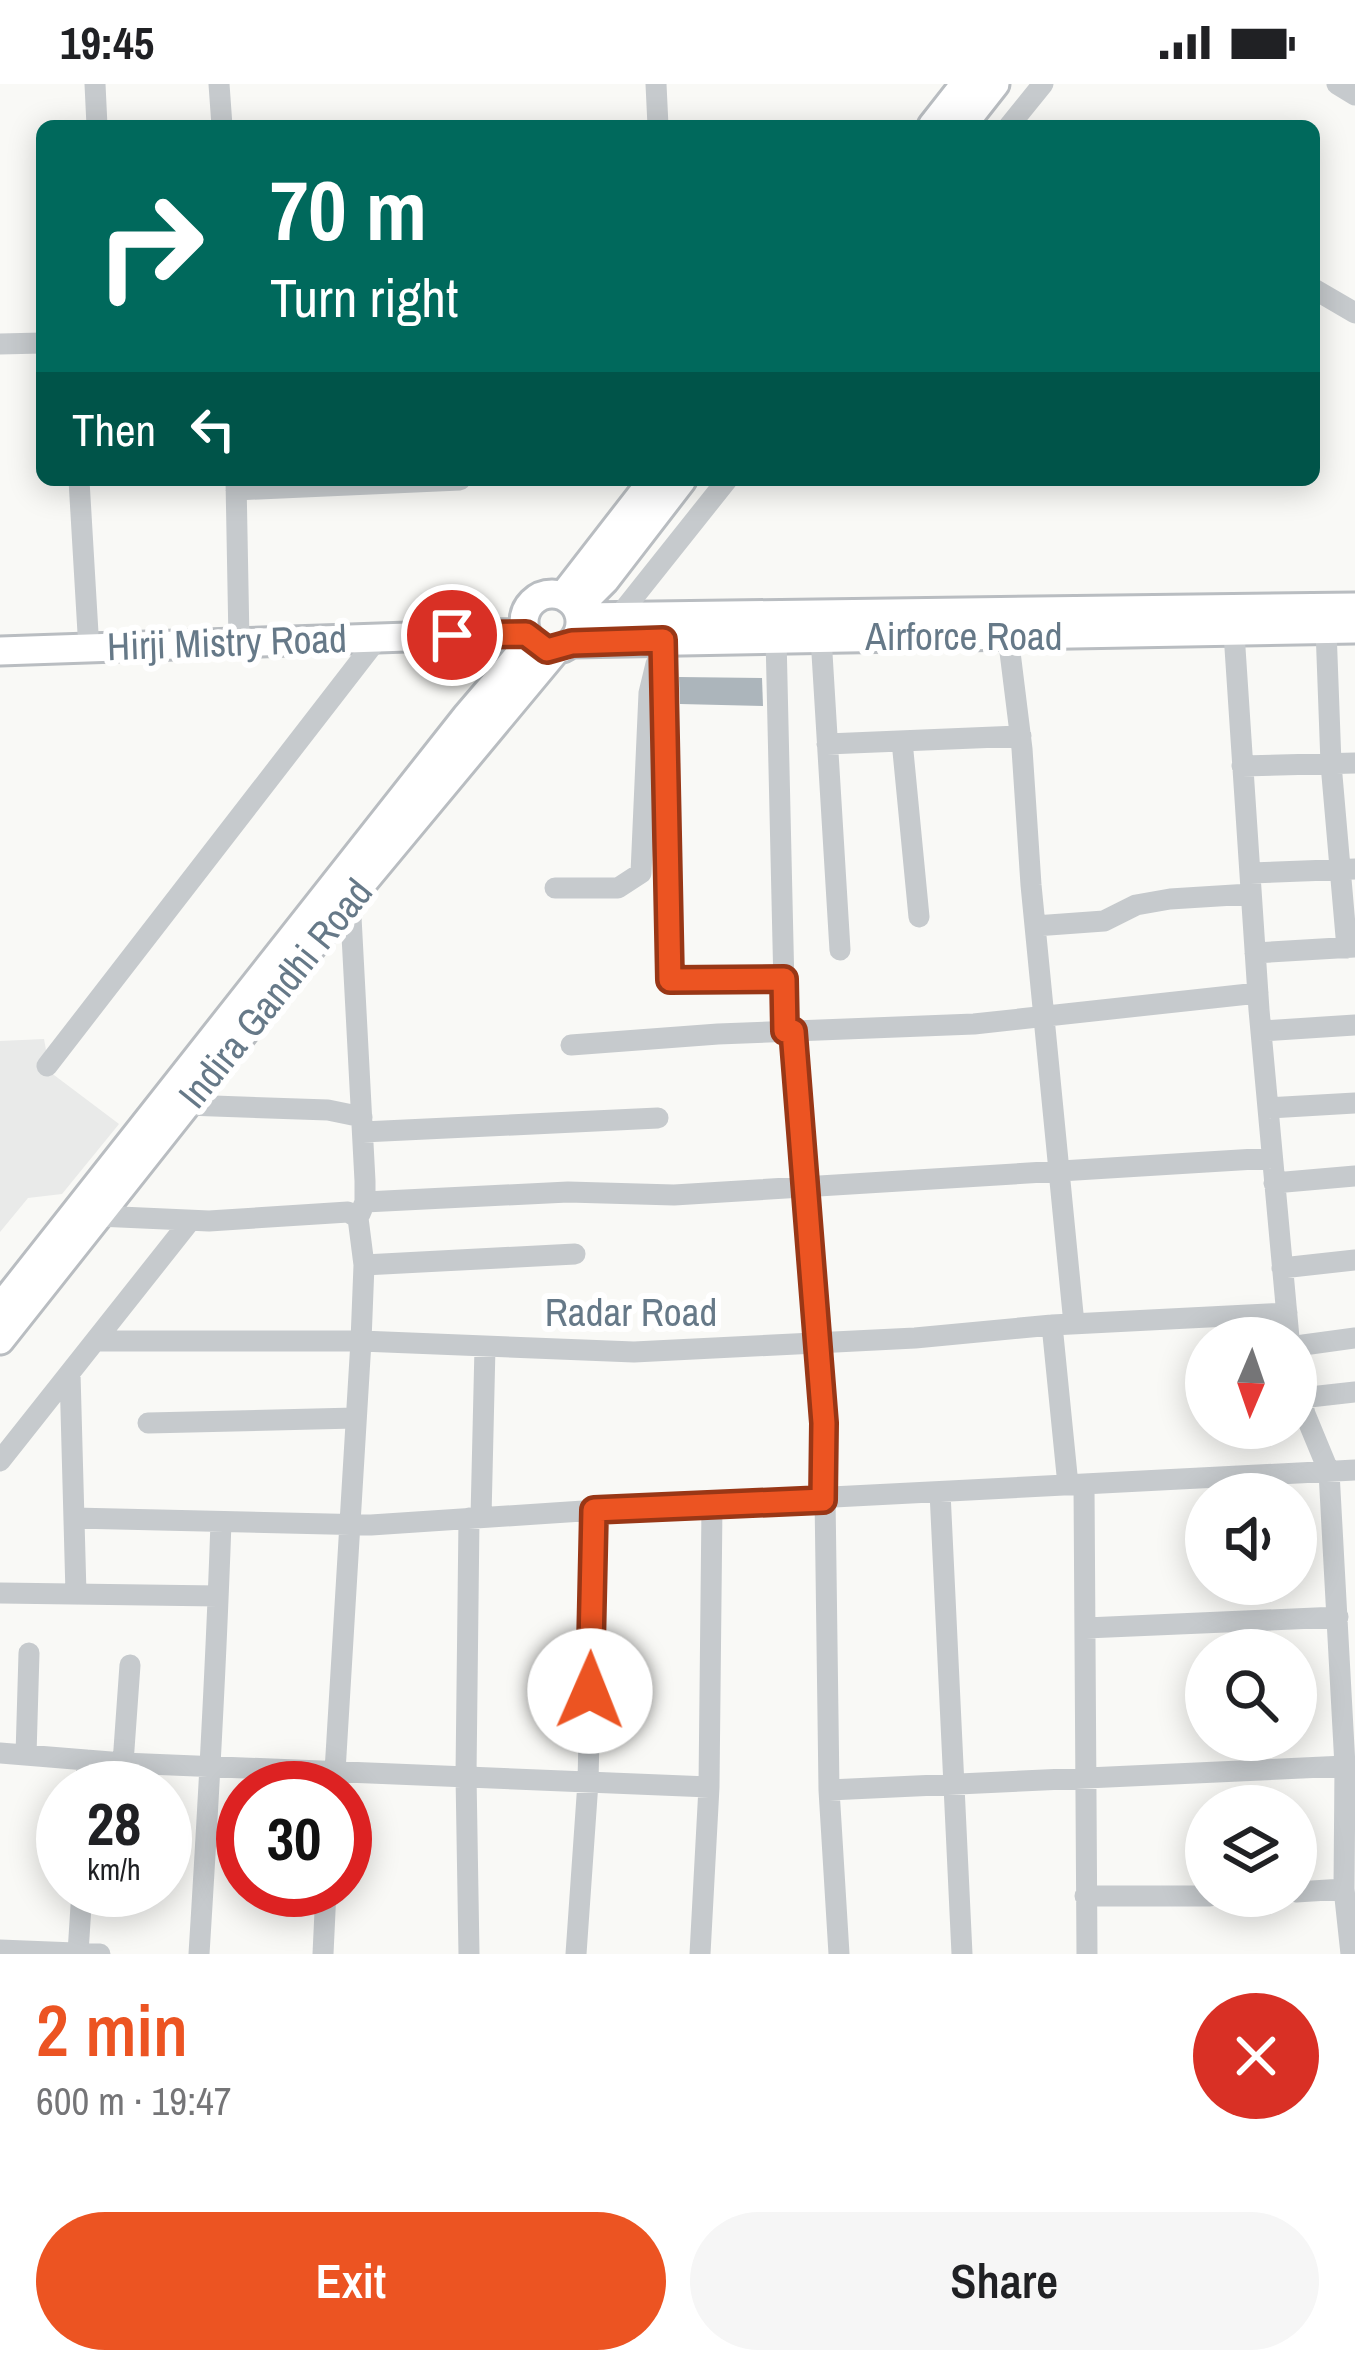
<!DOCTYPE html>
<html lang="en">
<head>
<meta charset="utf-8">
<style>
	body { margin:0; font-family:"Archivo Narrow",sans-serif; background:#f6f6f6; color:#202124; height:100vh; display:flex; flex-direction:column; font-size:45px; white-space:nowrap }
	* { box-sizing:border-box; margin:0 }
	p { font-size:39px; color:#757577 }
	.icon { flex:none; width:66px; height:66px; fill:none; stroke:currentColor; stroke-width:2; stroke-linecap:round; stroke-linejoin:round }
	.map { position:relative; height:1870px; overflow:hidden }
	.drawer { display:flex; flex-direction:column; background:#fff; flex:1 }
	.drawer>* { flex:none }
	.top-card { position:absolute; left:36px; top:36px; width:1284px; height:366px; border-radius:18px; box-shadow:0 6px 30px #0003; background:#00695c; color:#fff; overflow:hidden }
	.needle { width:78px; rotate:182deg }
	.tools { position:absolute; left:1185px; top:1233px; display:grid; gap:24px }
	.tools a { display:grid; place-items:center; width:132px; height:132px; border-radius:50%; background:#fff; box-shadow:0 6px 30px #0003; font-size:60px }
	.speed { position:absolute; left:36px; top:1677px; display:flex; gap:24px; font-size:60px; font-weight:700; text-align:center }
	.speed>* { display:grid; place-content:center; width:156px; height:156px; border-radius:50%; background:#fff; box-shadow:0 6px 30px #0003; line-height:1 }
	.speed small { font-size:30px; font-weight:400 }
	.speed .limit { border:18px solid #d22; background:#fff; color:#111 }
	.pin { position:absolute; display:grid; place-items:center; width:102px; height:102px; color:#fff; margin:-51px; border:6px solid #fff; border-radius:50%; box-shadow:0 3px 12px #0007 }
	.me { position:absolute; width:132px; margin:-66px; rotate:1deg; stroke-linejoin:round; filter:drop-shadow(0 0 9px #0008) }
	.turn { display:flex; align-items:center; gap:42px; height:252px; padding:0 36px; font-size:54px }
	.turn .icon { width:156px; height:156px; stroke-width:2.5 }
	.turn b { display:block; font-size:84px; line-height:102px }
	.then { display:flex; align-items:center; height:114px; padding:0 36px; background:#0003; gap:24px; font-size:45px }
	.round { display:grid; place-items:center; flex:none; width:126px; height:126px; border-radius:63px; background:#f6f6f6 }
	.summary { display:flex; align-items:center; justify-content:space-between; height:204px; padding:0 36px }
	h1 { font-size:72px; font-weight:600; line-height:90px; color:#ec5422 }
	.button { display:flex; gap:24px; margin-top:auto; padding:24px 36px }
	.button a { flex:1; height:138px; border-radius:72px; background:#ec5422; color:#fff; font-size:48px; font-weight:600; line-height:138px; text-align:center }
	.button a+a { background:#f6f6f6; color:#202124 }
	.status { display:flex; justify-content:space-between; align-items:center; height:84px; padding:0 60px; background:#fff; direction:ltr }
	.status svg { height:33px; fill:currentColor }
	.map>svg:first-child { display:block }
	.built { fill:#e9eae9 }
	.building { fill:#acb5bb }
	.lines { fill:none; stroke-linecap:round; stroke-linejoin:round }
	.major-casing { stroke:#b9bdc1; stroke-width:33 }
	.minor { stroke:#c6cacd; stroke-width:21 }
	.major { stroke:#fff; stroke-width:27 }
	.route-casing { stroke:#993716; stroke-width:30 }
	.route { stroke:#ec5422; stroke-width:21 }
	.labels { text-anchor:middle; stroke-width:12; stroke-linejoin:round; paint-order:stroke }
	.street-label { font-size:39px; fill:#667988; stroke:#fff }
</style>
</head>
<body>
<div class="status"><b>19:45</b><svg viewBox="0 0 49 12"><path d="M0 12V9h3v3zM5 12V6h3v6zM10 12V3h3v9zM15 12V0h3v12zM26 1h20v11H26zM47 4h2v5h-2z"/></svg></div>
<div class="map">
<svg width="1355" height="1870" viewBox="0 0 1355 1870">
	<rect width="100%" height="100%" fill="#f9f9f6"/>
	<path class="built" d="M44 955 50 988 119 1040 62 1110 28 1114 0 1148V957Z"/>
	<path class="building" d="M679 593 762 594 763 622 680 620Z"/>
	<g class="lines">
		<g class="major-casing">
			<path id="major" d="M932 42 965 0
				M962 42 995 0
				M524 538a28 28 0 1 1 56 0a28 28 0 1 1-56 0Z
				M563 512 653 396
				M577 524 605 496 682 396
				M580 533 1355 523
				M572 559 1355 545
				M0 567 526 549
				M0 1224 466 633 531 557
				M0 1256 350 814 556 566"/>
		</g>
		<path class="minor" d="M95 0 97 42
			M219 0 222 42
			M656 0 658 42
			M1337 0 1355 11
			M1009 42 1043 0
			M1314 205 1355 229
			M0 260 42 259
			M79 396 88 549
			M236 396 239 557
			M236 406 460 396
			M618 533 727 396
			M1326 545 1331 680 1347 864
			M1234 549 1259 926 1289 1254
			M1008 552 1022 665 1031 801 1074 1240
			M776 553 785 947
			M821 553 840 866
			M663 556 671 896 784 895
			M902 657 919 833
			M827 660 1021 652
			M1242 682 1355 679
			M1250 789 1355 785
			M555 804H618L641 789 649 609 656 580
			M350 814 365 1097V1118L360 1130
			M1035 842 1104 837 1136 821 1170 815 1250 810
			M1255 869 1355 863
			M793 947 824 1338 829 1706 839 1870
			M1261 947 1355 941
			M571 961 718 950 974 940 1258 909
			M47 982 378 554
			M186 1021 328 1026 362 1033
			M1268 1024 1355 1019
			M363 1048 658 1034
			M1274 1099 1355 1092
			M365 1118 568 1108 674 1111 1272 1074
			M98 1132 209 1137 348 1128 358 1134 364 1181 361 1257 634 1268 915 1254 1052 1241 1287 1229
			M364 1181 575 1170
			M1282 1184 1355 1176
			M1052 1241 1068 1401
			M95 1257H361L334 1704
			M1296 1262 1355 1254
			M70 1289 76 1510
			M1296 1291 1305 1330 1329 1388 1345 1682 1344 1805 1351 1870
			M1301 1314 1355 1308
			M148 1339 355 1334
			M0 1377 190 1137
			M1084 1400 1087 1870
			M940 1408 962 1870
			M481 1433 485 1263
			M74 1434 371 1441 658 1422 1355 1386
			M0 1509 218 1512
			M1086 1544 1338 1533
			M0 1669 123 1679 709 1703
			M26 1671 29 1569
			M123 1679 130 1581
			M86 1704 87 1676
			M829 1706 1345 1682
			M1296 1808 1344 1805
			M1085 1812H1210
			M0 1866 100 1870
			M78 1869 82 1806
			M199 1870C208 1726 216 1583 221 1438
			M323 1870 326 1806
			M469 1870 466 1691 469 1434
			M576 1870 588 1698 594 1426
			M700 1870 709 1703 712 1421"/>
		<use href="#major" class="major"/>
	</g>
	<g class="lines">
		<g class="route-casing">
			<path id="route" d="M452 551 526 550 547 566 572 559 663 556 670 896 784 895 785 947H793L824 1339 823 1416 594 1426 590 1607"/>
		</g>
		<use href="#route" class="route"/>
	</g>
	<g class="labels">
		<g class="street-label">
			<text x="964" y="566">Airforce Road</text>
			<text transform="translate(227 558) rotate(-2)" y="14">Hirji Mistry Road</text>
			<text transform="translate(275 909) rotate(-51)" y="14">Indira Gandhi Road</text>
			<text x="631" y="1242">Radar Road</text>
		</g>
	</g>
</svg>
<div class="tools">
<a><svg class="needle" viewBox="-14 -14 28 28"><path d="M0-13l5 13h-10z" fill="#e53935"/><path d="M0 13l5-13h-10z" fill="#757577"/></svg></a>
<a><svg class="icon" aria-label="sound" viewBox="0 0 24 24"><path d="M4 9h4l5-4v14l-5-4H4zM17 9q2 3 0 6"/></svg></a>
<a><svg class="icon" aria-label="search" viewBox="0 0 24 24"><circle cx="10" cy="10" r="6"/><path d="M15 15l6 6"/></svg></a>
<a><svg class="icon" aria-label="layers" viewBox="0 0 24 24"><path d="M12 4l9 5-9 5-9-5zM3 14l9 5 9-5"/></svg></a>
</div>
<div class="speed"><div>28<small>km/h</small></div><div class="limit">30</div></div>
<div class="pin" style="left:452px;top:551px;background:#d93025"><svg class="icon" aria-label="arrive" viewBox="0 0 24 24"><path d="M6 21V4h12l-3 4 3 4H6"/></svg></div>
<svg class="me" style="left:590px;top:1607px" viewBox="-20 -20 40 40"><circle r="19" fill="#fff"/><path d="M0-13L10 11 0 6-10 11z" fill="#ec5422"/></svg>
<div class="top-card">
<div class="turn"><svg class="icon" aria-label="right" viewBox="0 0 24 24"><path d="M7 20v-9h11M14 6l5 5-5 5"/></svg><div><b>70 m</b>Turn right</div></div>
<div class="then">Then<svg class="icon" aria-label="left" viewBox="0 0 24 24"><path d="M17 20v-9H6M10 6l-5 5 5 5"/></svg></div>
</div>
</div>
<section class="drawer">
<div class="summary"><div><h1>2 min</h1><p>600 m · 19:47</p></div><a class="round" style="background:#d93025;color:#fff"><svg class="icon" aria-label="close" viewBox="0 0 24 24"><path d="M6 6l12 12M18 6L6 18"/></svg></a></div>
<div class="button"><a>Exit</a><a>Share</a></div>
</section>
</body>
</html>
